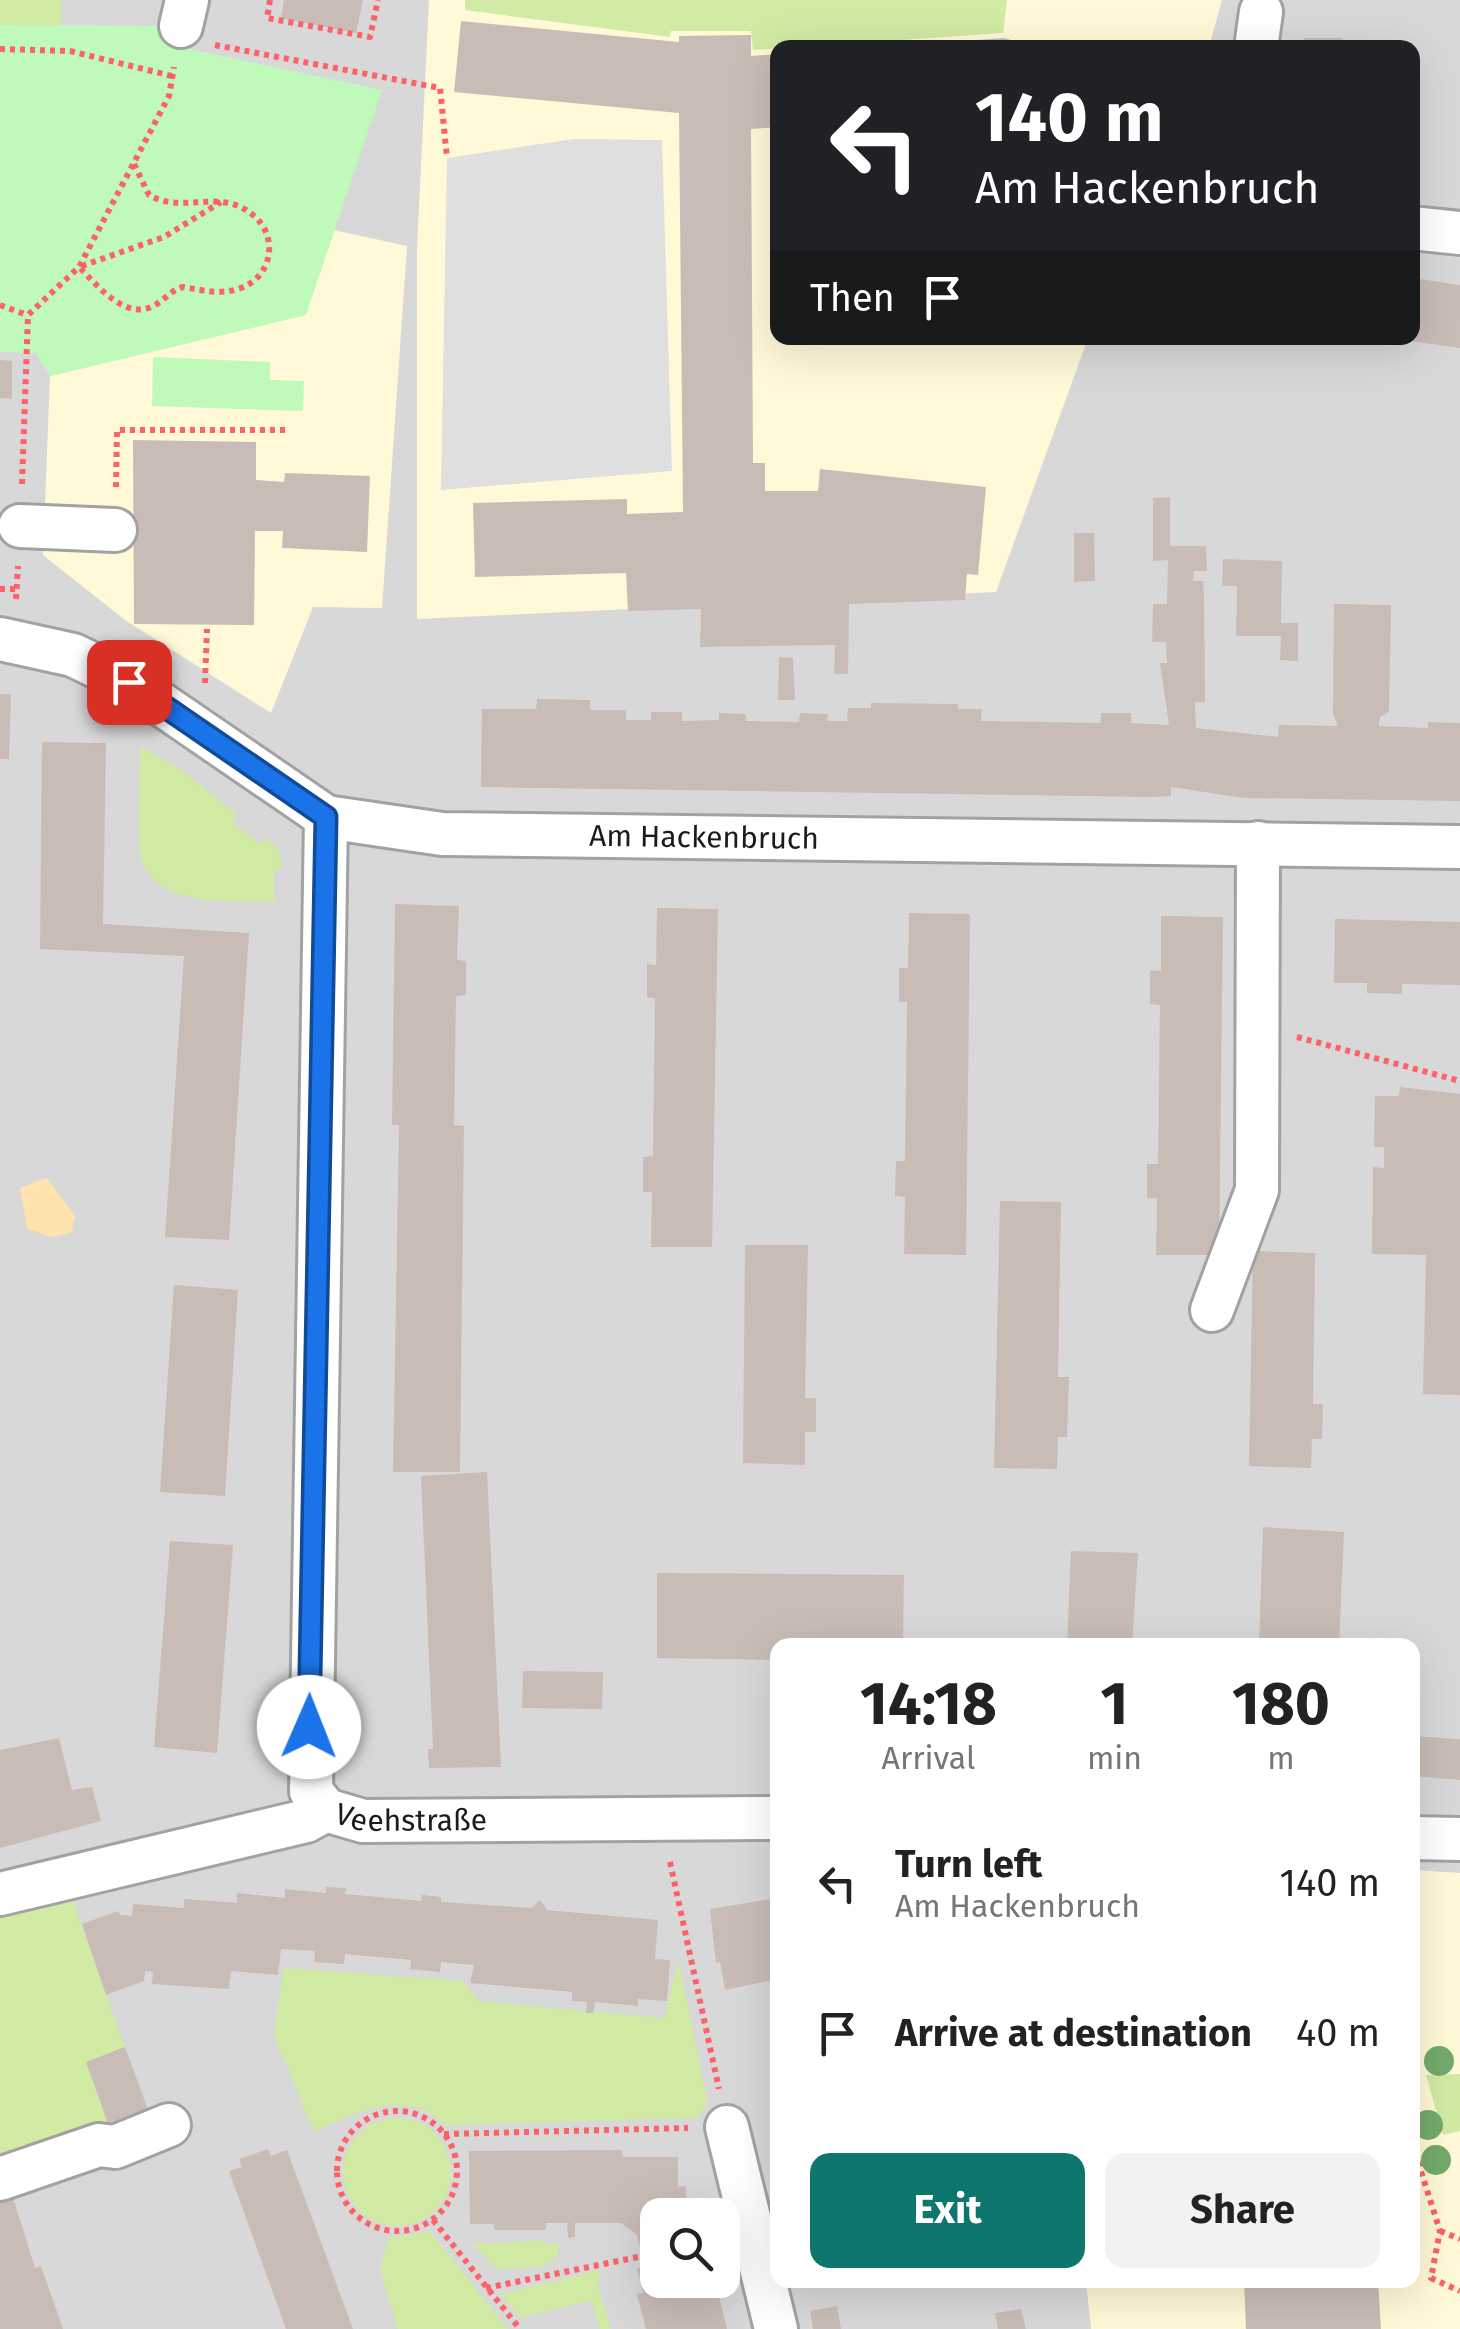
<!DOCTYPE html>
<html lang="en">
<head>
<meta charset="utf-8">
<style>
	body { margin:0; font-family:"Fira Sans",sans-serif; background:#f2f2f2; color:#222; height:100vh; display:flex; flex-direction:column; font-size:38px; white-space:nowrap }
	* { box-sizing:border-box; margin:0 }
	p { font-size:32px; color:#767676 }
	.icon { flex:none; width:55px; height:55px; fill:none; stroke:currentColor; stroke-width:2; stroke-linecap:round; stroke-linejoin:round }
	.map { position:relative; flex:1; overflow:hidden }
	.sheet { position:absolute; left:770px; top:1638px; width:650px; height:650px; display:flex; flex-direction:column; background:#fff; border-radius:20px; box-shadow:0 10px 40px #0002 }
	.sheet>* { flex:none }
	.banner { position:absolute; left:770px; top:40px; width:650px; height:305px; border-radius:20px; box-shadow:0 10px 40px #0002; background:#202124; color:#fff; overflow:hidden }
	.controls { position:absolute; left:640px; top:2198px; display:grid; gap:20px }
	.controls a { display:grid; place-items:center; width:100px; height:100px; border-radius:20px; background:#fff; box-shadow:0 10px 40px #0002; font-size:50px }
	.pin { position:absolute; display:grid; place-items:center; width:85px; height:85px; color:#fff; margin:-42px; border-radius:20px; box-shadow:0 5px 15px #0006 }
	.me { position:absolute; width:110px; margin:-55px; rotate:1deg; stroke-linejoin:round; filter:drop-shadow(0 0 8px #0008) }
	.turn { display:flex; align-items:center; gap:35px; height:210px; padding:0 40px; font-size:45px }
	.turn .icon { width:130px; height:130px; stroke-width:2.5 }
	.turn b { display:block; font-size:70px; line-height:85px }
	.then { display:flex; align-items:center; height:95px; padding:0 40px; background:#0003; gap:20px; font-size:38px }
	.eta { display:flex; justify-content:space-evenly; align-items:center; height:170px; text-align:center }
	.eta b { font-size:60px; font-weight:700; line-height:70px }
	.action { display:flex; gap:20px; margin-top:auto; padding:20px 40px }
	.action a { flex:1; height:115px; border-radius:20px; background:#0f766e; color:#fff; font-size:40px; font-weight:700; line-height:115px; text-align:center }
	.action a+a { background:#f2f2f2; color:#222 }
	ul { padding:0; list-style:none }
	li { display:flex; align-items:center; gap:30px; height:150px; padding:0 40px }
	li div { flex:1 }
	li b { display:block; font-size:38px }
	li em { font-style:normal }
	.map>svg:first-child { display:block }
	.residential { fill:#d9d8d8; fill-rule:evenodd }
	.education { fill:#fff9d7 }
	.grass { fill:#d1eaa4 }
	.sand { fill:#ffe2ac }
	.park { fill:#bffaba }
	.parking { fill:#dfdfdf }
	.building { fill:#c9bcb6 }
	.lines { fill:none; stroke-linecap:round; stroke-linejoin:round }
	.minor-casing { stroke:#a2a2a2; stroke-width:48 }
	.path { stroke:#fd6269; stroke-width:6; stroke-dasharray:5 5; stroke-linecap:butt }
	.minor { stroke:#fff; stroke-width:42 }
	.tree { fill:#73aa6a }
	.route-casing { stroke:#114b97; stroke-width:25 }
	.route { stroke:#1a73e8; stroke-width:18 }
	.labels { text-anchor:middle; stroke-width:10; stroke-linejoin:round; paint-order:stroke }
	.street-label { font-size:30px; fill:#1b1b1b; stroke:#fff }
</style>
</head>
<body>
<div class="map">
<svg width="1460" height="2329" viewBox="0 0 1460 2329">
	<rect width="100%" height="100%" fill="#ede7e0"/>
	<path class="residential" d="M0 0H1460V2329H0ZM778 48H1412V338H778ZM778 1645H1412V2280H778ZM658 2215H722V2280H658Z"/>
	<path class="education" d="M429 0H1222L1209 47 778 48V338H1088L996 592 417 619V248Z
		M334 230 407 246 382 608 313 607 271 713 125 620 43 555 50 376 305 315Z
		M1413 1870 1460 1873V2329H1091L1086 2280H1412Z"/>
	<path class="grass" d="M0 0H61V26H170L165 44 0 62Z
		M465 0H1007L1003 33 753 50 751 31H671L670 37 465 10Z
		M140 746 184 772 237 814 232 822 260 844 266 837 279 851 282 869 274 871V902C235 900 163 909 143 864 135 848 141 769 140 746Z
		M72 1898 125 2047 87 2062 110 2129 0 2166V1916Z
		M678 1960 708 2102 697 2118 446 2125C405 2087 359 2112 314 2131L274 2036 283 1968 463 1981 478 2001 664 2018Z
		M1460 2074V2131L1443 2135 1426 2075Z
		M343 2172a54 54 0 1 1 108 0a54 54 0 1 1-108 0Z
		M430 2231 508 2329H398L380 2270 388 2238Z
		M544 2240 545 2244H558V2255L543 2267 497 2269 473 2244Z
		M598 2270 601 2281 597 2283 611 2329H600L592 2300 520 2318 501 2294Z"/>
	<path class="sand" d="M47 1178 75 1216 71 1233 50 1237 27 1228 20 1188Z"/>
	<path class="park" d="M0 25 170 26 166 44 382 90 306 315 50 376 36 353 0 352Z
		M153 357 270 362V380L304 381 303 411 152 406Z"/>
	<path class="parking" d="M574 139 662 140 672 471 441 490 447 158Z"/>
	<path class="building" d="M284 0H363L356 33 281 18Z
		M461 21 679 42V36L751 35V56L778 54V127L751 129 753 463H765V491H818L820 469 986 487 978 575 967 574 965 600 849 604 848 674H834L835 645 700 647 701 609 628 611 626 573 475 577 473 503 627 499V514L683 512 679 113 454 92Z
		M1004 38 1039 48H911L910 45Z
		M1304 38H1343V48H1304Z
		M1412 144 1420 146 1414 179H1412Z
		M1412 278 1460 285V348L1403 340 1412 338Z
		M0 360 12 361V399L0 398Z
		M133 440 256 442V480L284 482 285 473 370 476 367 552 282 548 283 531H255L254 625 134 624Z
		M1170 497V546H1206L1207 571H1194L1193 581H1203L1204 594 1205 702H1195L1196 728 1278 737 1279 725 1338 726 1333 714 1334 604 1391 605 1389 712 1380 717 1379 726 1428 728V722L1460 723V801L1244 798 1171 787V796L1150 797 481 787 482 709H536L537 699 590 700V710H626V720H651V712H682V721L719 720V713L746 714V721L799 722 800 713 828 714 827 721H847L848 708H871V703L958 704V709H982L981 721 1101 723V713H1131V723L1169 725 1160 663H1167L1166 642H1152L1153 604H1167L1168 560 1153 561V498Z
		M1074 533H1094L1095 581 1074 582Z
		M1223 559 1282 561 1281 623H1298V661L1280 660 1281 636H1236L1237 586H1222Z
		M779 657 793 658 795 700H778Z
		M0 694H11L9 759H0Z
		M42 742 106 743 103 924 249 933 229 1240 165 1237 184 956 40 949Z
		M395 904 459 906 457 960 466 961V995L456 996 454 1125 464 1126 460 1472H393L399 1125H392Z
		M657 908 718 909 712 1247H651L652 1192H643V1157L653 1156 655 998H647V964L656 965Z
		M909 913 970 914 966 1255 904 1254 905 1197 895 1196 896 1161H905L907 1002H899V968H908Z
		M1161 916 1223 917 1219 1255H1156L1157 1198H1147V1164H1158L1160 1005 1150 1004V970L1161 971Z
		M1335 919 1460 922V985L1402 984V994L1367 993V983H1334Z
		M1400 1087 1460 1094V1395L1423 1394 1426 1255 1372 1254 1373 1167 1384 1168V1147H1374L1375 1096H1399Z
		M1000 1201 1061 1202 1058 1377H1069L1067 1437H1058L1057 1469 994 1468Z
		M745 1245H808L805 1398H816V1432H805V1465L743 1463Z
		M1253 1251 1315 1253 1313 1404H1323L1322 1439H1312L1311 1468 1249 1466Z
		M174 1285 238 1290 225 1496 160 1492Z
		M487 1472 501 1767 429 1768 428 1749H433L421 1476Z
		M1263 1527 1344 1532 1339 1645H1259Z
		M170 1541 233 1545 217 1753 154 1747Z
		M1071 1551 1138 1553 1132 1645H1067Z
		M657 1573 904 1575 903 1645H778V1660L657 1658Z
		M523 1671 603 1672 602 1709 522 1708Z
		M1412 1736 1460 1739V1780L1412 1776Z
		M59 1738 72 1790 92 1787 101 1821 0 1848V1750Z
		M326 1887 346 1888 345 1894 421 1901 422 1895 441 1897V1902L532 1908 540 1900 547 1910 658 1920 655 1959 670 1960 667 2001 638 1999V2006L595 2002 593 2013H586L587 2002 572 2001V1992L470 1983 474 1965 441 1962 440 1972 410 1969 411 1960 345 1954 344 1964 314 1962 315 1951 281 1949 278 1975 231 1971 229 1989 152 1984 153 1972 145 1971 144 1981 106 1995 82 1924 118 1911 120 1915 132 1916 133 1904 184 1908V1899L237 1903V1893L285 1898V1889L326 1893Z
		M778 1898V1984L773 1980 725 1990 720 1962 716 1963 710 1909Z
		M125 2047 150 2115 110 2129 86 2062Z
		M268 2149 271 2156 287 2150 353 2329H286L229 2171 242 2167 239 2159Z
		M622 2150 623 2157H678V2187L686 2186V2215H658V2280H715L727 2329H646L637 2294 643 2293 637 2269 645 2267 637 2235 621 2223H575V2237L568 2238 567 2223H546V2230H494V2224H470L469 2151Z
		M0 2181 10 2188 35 2268 41 2266 63 2329H0Z
		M1244 2280H1378L1381 2329H1246Z
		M837 2306 841 2329H813L810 2311Z
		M1021 2309 1026 2329H998L995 2313Z"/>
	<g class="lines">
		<g class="minor-casing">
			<g id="minor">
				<path d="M181 26 187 0"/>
				<path d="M1256 48 1261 12"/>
				<path d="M1412 228 1460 233"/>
				<path d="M20 526 115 530"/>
				<path id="s1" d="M0 639 73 655 129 682 326 817 442 834 1460 847"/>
				<path id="s2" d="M326 817 311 1791 326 1810 363 1821 778 1818"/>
				<path d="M1212 1310 1257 1190 1258 843"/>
				<path d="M1412 1838 1460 1839"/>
				<path d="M0 1894 306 1821 326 1810"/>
				<path d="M727 2127 776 2329"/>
				<path d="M0 2179 99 2145 115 2147 169 2125"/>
			</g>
		</g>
		<path class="path" d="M270 0 267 18 370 37 378 0
			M215 45 440 88 447 158
			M0 49 70 51 172 76
			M134 164 149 195C183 215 220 187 253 215 280 237 272 279 238 289 218 295 203 290 183 287 171 290 166 299 155 305 126 322 98 286 79 267L164 237 221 202
			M0 305 27 315
			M22 484 28 315 79 267 169 96 174 67
			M116 487 117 430H289
			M0 589H16
			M16 599 18 566
			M205 683 207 629
			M1297 1037 1460 1081
			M670 1862 719 2089
			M337 2171a60 60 0 1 1 120 0a60 60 0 1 1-120 0Z
			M444 2134 688 2128
			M1412 2143 1440 2231 1431 2278 1460 2291
			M433 2220 520 2329
			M1440 2231 1460 2239
			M486 2288 643 2256"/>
		<use href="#minor" class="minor"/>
	</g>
	<g class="tree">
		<circle cx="1439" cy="2061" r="15"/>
		<circle cx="1428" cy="2125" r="15"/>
		<circle cx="1436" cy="2160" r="15"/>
	</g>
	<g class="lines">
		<g class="route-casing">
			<path id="route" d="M129 682 326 817 309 1727"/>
		</g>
		<use href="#route" class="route"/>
	</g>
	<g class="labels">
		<g class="street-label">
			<text dy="10" stroke="none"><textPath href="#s1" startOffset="755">Am Hackenbruch</textPath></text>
			<text dy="10" stroke="none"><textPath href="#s2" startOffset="1085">Veehstraße</textPath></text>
		</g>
	</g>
</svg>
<div class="controls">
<a><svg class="icon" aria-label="search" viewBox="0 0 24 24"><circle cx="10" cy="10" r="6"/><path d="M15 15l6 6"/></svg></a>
</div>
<div class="pin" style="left:129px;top:682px;background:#d93025"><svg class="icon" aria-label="arrive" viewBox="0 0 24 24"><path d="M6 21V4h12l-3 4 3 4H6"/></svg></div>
<svg class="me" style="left:309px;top:1727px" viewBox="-20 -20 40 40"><circle r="19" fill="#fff"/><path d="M0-13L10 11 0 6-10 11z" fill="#1a73e8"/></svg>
<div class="banner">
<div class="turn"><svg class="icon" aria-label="left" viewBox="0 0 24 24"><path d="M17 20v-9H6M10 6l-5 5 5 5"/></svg><div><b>140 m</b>Am Hackenbruch</div></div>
<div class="then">Then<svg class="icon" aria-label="arrive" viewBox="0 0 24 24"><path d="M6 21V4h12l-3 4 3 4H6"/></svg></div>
</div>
<section class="sheet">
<div class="eta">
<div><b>14:18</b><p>Arrival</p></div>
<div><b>1</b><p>min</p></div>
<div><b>180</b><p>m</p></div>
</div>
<ul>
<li><svg class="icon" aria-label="left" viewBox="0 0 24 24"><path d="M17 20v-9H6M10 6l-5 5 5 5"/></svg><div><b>Turn left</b><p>Am Hackenbruch</p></div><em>140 m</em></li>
<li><svg class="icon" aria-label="arrive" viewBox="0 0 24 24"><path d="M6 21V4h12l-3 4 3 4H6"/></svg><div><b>Arrive at destination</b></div><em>40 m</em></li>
</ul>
<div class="action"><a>Exit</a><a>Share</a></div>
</section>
</div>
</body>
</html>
